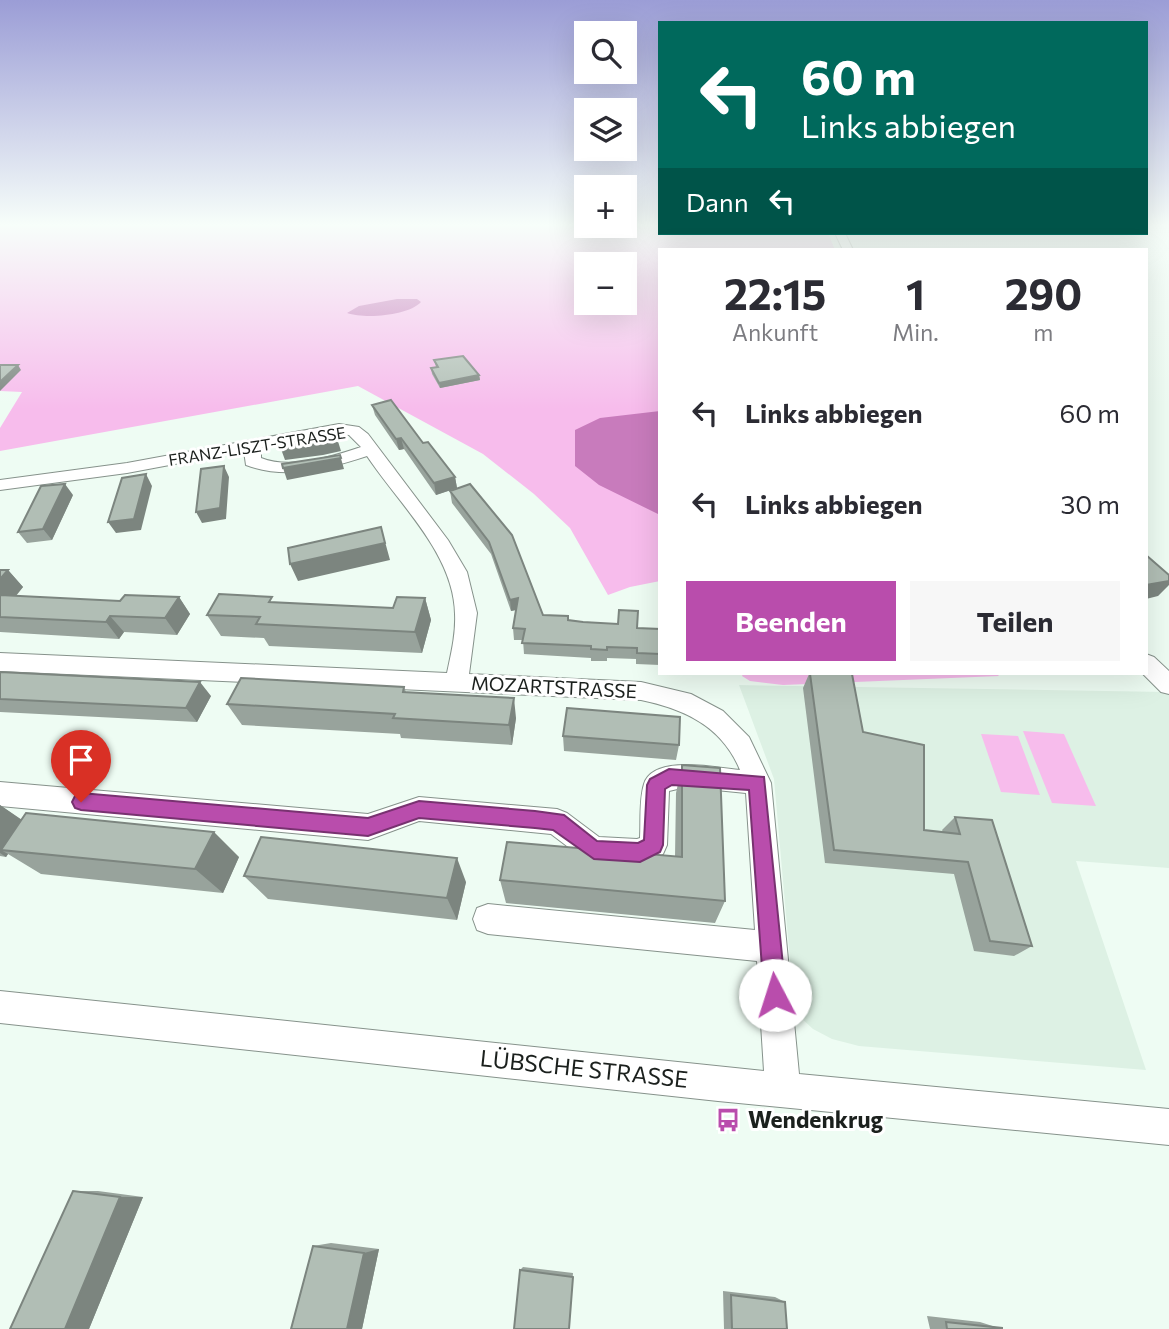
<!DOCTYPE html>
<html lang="de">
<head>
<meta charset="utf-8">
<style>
	body { margin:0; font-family:Commissioner,sans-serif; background:#f7f7f7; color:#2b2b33; height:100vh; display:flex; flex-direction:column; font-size:26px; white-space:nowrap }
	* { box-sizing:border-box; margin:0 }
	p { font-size:23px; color:#7c7c81 }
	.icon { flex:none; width:38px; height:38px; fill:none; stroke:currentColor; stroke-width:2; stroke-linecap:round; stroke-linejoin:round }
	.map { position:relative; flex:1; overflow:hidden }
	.sheet { position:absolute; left:658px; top:248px; width:490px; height:427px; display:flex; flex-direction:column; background:#fff; border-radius:0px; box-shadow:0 7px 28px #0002 }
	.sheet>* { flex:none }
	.guide { position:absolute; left:658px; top:21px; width:490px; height:214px; border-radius:0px; box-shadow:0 7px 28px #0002; background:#00695c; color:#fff; overflow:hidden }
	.controls { position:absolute; left:574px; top:21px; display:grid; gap:14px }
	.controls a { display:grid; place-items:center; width:63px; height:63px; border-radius:0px; background:#fff; box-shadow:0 7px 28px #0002; font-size:35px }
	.pin { position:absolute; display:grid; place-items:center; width:60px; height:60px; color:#fff; margin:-72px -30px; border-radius:50% 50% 50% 0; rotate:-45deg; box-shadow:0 0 7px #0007 }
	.pin .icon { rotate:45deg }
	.me { position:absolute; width:77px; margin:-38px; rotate:355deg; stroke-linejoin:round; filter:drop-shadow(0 0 5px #0008) }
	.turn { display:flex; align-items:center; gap:24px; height:147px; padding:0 28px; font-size:32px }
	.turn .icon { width:91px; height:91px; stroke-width:2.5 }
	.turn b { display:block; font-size:49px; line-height:60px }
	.then { display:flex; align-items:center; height:66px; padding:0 28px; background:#0003; gap:14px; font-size:26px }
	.eta { display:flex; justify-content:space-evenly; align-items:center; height:119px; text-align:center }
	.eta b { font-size:42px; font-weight:700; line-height:49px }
	.primary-button { display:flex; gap:14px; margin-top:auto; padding:14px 28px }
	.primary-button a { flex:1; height:80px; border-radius:0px; background:#b94dac; color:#fff; font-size:28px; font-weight:700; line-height:80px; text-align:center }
	.primary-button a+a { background:#f7f7f7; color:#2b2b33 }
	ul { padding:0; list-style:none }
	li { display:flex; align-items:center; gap:21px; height:91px; padding:0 28px }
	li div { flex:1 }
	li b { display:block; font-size:26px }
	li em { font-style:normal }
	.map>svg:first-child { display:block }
	.built { fill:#ddf1e4 }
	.green { fill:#f7bcec; fill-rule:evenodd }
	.water { fill:#c87bbc }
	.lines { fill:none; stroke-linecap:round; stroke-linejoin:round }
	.minor-casing { stroke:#86928b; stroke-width:2 }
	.minor { fill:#fff; fill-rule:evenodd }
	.wall { fill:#98a39c }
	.shaded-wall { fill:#7c857f }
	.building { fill:#b1beb5; stroke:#7c857f; stroke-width:2 }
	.route { fill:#b94dac; stroke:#783270; stroke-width:2 }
	.labels { text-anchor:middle; stroke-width:6; stroke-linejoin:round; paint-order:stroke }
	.far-street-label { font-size:16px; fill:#1b201d; stroke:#fff }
	.street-label { font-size:19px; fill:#1b201d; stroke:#fff }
	.near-street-label { font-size:23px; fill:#1b201d; stroke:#fff }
	.near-poi-label { font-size:23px; font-weight:bold; fill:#1b201d; stroke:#fff; text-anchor:start }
</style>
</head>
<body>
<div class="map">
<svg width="1169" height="1329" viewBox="0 0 1169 1329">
	<rect width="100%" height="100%" fill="#eefcf3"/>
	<path class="built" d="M739 685 1165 692 1169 695V868L1076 861 1146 1070 859 1046 832 1039 813 1029 800 1017 793 994 774 779Z"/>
	<path class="green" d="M0 223H586V226H625V223H660V233H828L835 250H660V581L630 587 608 595 570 528 534 494 483 454 358 386 0 451V428L22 392 0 391ZM586 264H625V303H586Z
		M743 674H997L999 676 783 685 750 681 742 676Z
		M1023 731 1064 734 1096 806 1052 803Z
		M981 734 1018 736 1040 795 1001 792Z"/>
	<path class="water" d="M397 299H417L421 302C408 316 365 319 347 313L359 306Z
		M660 411V515L599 485 575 466V430L600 418Z"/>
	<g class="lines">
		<g class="minor-casing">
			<path id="minor" d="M835 233H845L853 250H843Z
				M339 424 359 427 368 434 448 540 467 572 477 613 469 674 641 682 691 694 723 711 749 737 771 783 799 1074 1169 1109V1145L718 1101 0 1023V991L764 1071 757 961 488 934 477 930 473 919 477 908 488 904 755 930 746 793 686 787 669 791 667 845 663 854 640 866 594 863 584 859 551 834 419 821 368 840 0 806V782L368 814 419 797 557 809 567 813 599 837 637 839 640 838C641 821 639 800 644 784 653 754 717 768 740 770 722 726 684 709 641 700L0 671V653L447 673C451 654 456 634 455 614 454 554 399 504 367 456 327 469 286 480 246 465L244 451 127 473 0 490V480L127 463ZM339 434 349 435 361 447C331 457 291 470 261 458V448Z
				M1146 654 1154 657 1169 671V694L1161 692 1143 674H1146Z"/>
		</g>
		<use href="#minor" class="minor"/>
	</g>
	<path class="wall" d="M434 360 479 375 480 380 440 388 432 374 431 368 436 367Z
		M372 405 423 443 455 477 457 488 436 495 404 449 399 450 375 415Z
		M470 484 543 615 568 616V620L637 628 660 629V665L636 664V659L607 658V661H591V658L524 654 523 640H514L513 628 516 610 511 611 491 554 452 503 450 491Z
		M73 495 52 540 27 543 18 532Z
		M0 570H8L23 587 16 596 120 601 179 597 190 614 177 635 124 632 119 639 0 632Z
		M425 598 431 620 422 653 269 646 264 638 221 636 207 615 275 603 393 608Z
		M0 672 211 696 197 722 0 712Z
		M809 674H842L863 732 924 830 943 832 942 830 955 817 1032 946 1014 956 974 951 954 874 825 863 803 688Z
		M404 687 406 692 516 718 512 745 401 738 400 734 242 725 227 704Z
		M563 736 679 745 676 760 564 751Z
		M682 765 725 901 715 923 506 903 500 880 675 857 676 793Z
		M0 805 21 820 239 857 223 893 41 874 8 854 6 857 0 856Z
		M244 876 466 882 457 920 268 899Z
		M73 1191H98L143 1197 89 1329Z
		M331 1243 379 1249 362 1329 313 1246Z
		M523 1267 573 1273 569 1329 520 1270Z
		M723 1291 775 1297 785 1302 787 1329H724Z
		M927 1316 980 1322 1002 1329H930Z"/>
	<path class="shaded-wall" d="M18 365 21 370 0 391V382Z
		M479 375 480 380 440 388 439 383Z
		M336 435 341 451 323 455 285 460 281 449Z
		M401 438 404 449 399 450 396 439Z
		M340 455 344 469 287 480 283 468Z
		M224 466 229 477 226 519 202 523 196 512Z
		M146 474 152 486 141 530 116 533 108 522Z
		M455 477 457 488 436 495 434 483Z
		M65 484 73 495 52 540 43 529Z
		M381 527 390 560 298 581 290 564Z
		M8 570 23 587 3 611 0 608V579Z
		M1169 581V585L1158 596 1146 599V585Z
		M179 597 190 614 177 635 165 618Z
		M425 598 431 620 422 653 415 632Z
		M518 598 520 609 511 611 510 600Z
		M110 616 124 632 119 639 106 622Z
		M200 682 211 696 197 722 186 708Z
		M514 698 516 718 512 745 509 725Z
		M0 805 28 824 1 850 8 854 6 857 0 853Z
		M214 832 239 857 223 893 195 869Z
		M457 858 466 882 457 920 447 898Z
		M120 1197H143L89 1329H65Z
		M379 1249 362 1329H347L364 1253Z"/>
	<path class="building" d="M463 356 479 375 439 383 431 368 438 367 434 360Z
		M0 365H18L0 382Z
		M391 400 423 443 428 442 455 477 434 483 401 438 396 439 372 405Z
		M336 435 337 440 320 444 281 449 280 445Z
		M340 455 341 458 283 468 282 464Z
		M224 466 220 508 196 512 201 469Z
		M146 474 134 519 108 522 122 478Z
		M65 484 43 529 18 532 41 486Z
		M470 484 512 535 543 615 568 616V620L583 622 618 624 619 610 638 611 637 628 660 629V654L637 653V648L607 647V650L591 649V646L522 643 525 629 513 628 518 598 510 600 489 542 450 491Z
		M381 527 385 543 290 564 288 548Z
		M1146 555 1169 575V581L1146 585Z
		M0 570H8L0 579Z
		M219 594 272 597 269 602 393 608 397 597 425 598 415 632 256 624 260 617 207 615Z
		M0 595 120 601 125 595 179 597 165 618 110 616 106 622 0 617Z
		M0 672 200 682 186 708 0 699Z
		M810 674H852L863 732 924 745V830L960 834 955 817 992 820 1032 946 990 941 968 862 834 850Z
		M241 678 404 687 403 692 514 698 509 725 393 718 395 714 227 704Z
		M567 708 680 717 679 745 563 736Z
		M682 765 720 768 725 901 500 880 507 842 682 857Z
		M26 813 214 832 195 869 1 850Z
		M261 837 457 858 447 898 244 876Z
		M73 1191 120 1197 65 1329H10Z
		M313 1246 364 1253 347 1329H291Z
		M520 1270 573 1277 569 1329H514Z
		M731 1295 785 1302 787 1329H732Z
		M946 1322 1002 1328V1329H947Z"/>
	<linearGradient id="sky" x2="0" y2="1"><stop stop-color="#9b9dd6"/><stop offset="0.55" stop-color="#f7fefa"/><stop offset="1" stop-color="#f7fefa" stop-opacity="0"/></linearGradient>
	<rect width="1169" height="409" fill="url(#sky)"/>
	<path class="route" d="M669 769 764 777 786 995 783 1003 775 1006 767 1003 764 995 749 790 672 785 665 789 663 845 660 852 640 862 594 859 553 830 535 828 419 818 368 836 81 810 75 808 72 802 75 796 81 793 368 818 419 801 535 811 564 815 597 841 638 843 644 840 647 785 650 779Z"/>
	<defs>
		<g id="bus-bare" transform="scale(1.89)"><path d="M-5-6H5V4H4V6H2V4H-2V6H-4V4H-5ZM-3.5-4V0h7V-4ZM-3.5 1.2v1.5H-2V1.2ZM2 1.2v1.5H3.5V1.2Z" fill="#b94dac" stroke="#fff" stroke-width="2.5" paint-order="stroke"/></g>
	</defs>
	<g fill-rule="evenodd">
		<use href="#bus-bare" x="728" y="1120"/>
	</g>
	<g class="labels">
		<g class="far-street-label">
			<text transform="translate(257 446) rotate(-9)" y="6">FRANZ-LISZT-STRASSE</text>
		</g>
		<g class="street-label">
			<text transform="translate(554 687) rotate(3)" y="7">MOZARTSTRASSE</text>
		</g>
		<g class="near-street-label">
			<text transform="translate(584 1069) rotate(6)" y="8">LÜBSCHE STRASSE</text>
		</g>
		<g class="near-poi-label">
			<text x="748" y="1128">Wendenkrug</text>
		</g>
	</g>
</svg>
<div class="controls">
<a><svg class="icon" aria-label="search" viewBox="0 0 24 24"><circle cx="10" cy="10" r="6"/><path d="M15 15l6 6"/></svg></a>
<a><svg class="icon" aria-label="layers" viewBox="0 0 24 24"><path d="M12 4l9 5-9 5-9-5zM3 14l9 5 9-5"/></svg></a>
<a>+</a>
<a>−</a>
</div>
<div class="pin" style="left:81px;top:802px;background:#d93025"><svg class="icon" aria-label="arrive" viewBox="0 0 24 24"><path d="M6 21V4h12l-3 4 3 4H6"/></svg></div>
<svg class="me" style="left:775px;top:995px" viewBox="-20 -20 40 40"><circle r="19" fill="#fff"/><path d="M0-13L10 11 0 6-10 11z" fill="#b94dac"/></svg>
<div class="guide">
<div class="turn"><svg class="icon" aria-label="left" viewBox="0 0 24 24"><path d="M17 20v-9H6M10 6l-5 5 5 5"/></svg><div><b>60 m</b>Links abbiegen</div></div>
<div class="then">Dann<svg class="icon" aria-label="left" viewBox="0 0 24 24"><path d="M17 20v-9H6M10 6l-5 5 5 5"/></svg></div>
</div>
<section class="sheet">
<div class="eta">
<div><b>22:15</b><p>Ankunft</p></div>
<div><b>1</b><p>Min.</p></div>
<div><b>290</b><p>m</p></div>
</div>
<ul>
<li><svg class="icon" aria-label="left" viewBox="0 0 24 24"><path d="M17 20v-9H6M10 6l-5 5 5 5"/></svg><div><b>Links abbiegen</b></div><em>60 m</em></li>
<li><svg class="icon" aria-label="left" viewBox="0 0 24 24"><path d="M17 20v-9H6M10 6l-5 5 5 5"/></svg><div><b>Links abbiegen</b></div><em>30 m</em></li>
</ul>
<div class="primary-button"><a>Beenden</a><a>Teilen</a></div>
</section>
</div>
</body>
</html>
